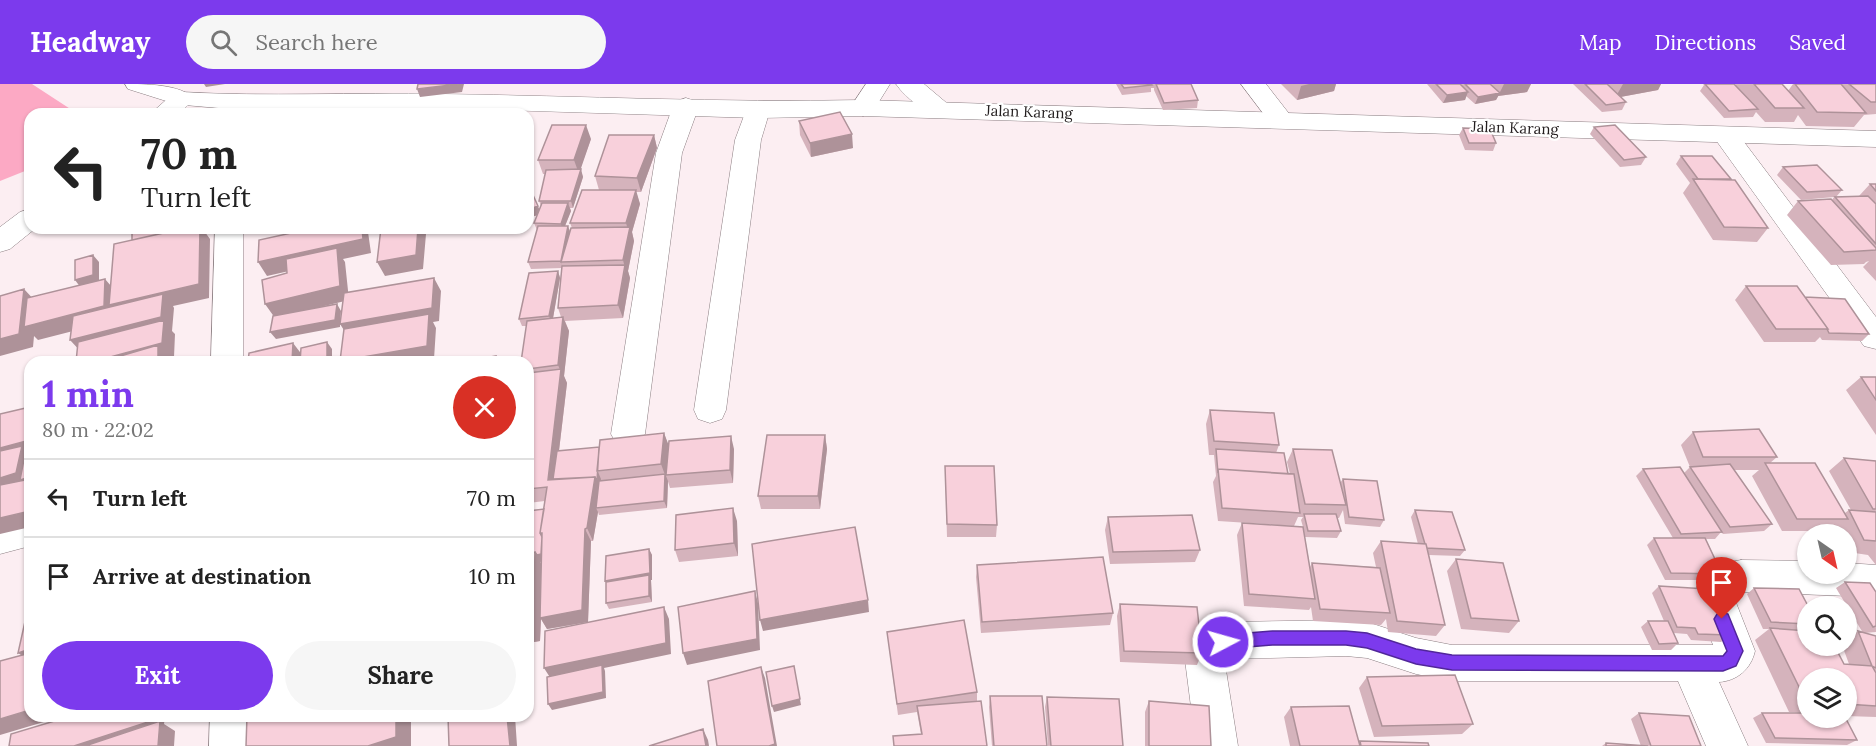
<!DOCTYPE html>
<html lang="en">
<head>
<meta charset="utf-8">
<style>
	body { margin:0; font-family:Lora,serif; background:#f6f6f6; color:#222; height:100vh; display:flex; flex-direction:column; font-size:22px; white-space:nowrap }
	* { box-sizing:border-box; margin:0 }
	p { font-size:20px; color:#767676 }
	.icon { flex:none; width:33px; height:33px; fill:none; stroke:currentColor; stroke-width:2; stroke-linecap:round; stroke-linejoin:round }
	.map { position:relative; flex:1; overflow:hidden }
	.panel { position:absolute; left:24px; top:272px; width:510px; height:366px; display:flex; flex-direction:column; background:#fff; border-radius:18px; box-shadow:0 2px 4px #0004 }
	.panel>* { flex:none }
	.hud { position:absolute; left:24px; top:24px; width:510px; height:126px; border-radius:18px; box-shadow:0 2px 4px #0004; background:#fff; color:#222; overflow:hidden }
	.needle { width:39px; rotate:146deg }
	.controls { position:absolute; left:1797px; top:440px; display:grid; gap:12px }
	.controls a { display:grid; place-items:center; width:60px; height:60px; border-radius:50%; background:#fff; box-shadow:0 2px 4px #0004; font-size:30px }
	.pin { position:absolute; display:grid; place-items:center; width:51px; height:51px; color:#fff; margin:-62px -26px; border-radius:50% 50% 50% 0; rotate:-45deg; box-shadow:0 0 6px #0007 }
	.pin .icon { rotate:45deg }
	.me { position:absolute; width:66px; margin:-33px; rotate:84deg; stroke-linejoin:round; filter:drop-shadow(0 0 4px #0008) }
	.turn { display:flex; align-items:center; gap:21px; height:126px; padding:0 18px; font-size:27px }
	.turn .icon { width:78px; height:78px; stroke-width:2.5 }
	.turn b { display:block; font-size:42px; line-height:51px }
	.round { display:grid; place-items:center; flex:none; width:63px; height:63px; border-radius:32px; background:#f6f6f6 }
	.summary { display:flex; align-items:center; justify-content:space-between; height:102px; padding:0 18px }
	h1 { font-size:36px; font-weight:700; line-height:45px; color:#7c3aed }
	.action { display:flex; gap:12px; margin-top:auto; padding:12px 18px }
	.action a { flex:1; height:69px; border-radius:36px; background:#7c3aed; color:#fff; font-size:24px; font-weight:700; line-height:69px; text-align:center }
	.action a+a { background:#f6f6f6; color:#222 }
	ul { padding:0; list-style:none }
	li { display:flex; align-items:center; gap:18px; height:78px; padding:0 18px; border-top:2px solid #e0e0e0 }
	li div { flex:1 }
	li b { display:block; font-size:22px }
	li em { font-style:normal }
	header { display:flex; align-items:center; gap:36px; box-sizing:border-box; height:84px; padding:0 30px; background:#7c3aed; color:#fff }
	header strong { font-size:28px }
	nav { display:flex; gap:33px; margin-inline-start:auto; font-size:21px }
	.search { width:420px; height:54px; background:#f6f6f6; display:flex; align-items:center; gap:15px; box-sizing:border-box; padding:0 21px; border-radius:33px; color:#767676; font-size:22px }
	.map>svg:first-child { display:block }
	.green { fill:#fca9c4 }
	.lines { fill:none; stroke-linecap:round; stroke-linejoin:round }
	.minor-casing { stroke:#8a7d81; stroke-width:1 }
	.major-casing { stroke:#8a7d81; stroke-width:1 }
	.highway-casing { stroke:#8a7d81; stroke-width:1 }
	.minor { fill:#fff; fill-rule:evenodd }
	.major { fill:#fff; fill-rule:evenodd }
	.highway { fill:#fff; fill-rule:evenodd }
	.wall { fill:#d5b3bc }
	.shaded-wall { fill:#ae9299 }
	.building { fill:#f8d0db; stroke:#ae9299; stroke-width:1.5 }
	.route { fill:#7c3aed; stroke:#51269a; stroke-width:1.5 }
	.labels { text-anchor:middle; stroke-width:4.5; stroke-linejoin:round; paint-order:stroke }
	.far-street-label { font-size:15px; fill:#231e1f; stroke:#fff }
</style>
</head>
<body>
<header>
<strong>Headway</strong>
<div class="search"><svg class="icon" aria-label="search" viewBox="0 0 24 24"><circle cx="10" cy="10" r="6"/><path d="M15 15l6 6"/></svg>Search here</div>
<nav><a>Map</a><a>Directions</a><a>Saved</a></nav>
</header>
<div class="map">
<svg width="1876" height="662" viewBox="0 0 1876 662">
	<rect width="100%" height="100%" fill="#fceef2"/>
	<path class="green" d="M0 0H32L78 30H30V85L0 97Z"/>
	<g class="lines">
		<g class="minor-casing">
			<path id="minor" d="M125 0C144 0 182 0 194 15L191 20 182 22 128 5Z
				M866 0H890L872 29 863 32 854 29 850 24Z
				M896 0H924L955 26 951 31C933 36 906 15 896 0Z
				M1241 0H1266L1294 36 1290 41 1281 44 1272 41Z
				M686 14 695 17 699 22 682 69 645 350 640 359 628 363 616 359 611 350 656 69 673 22 677 17Z
				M757 18 766 21 770 26 761 56 726 326 722 335 710 339 698 335 694 326 735 56 748 21Z
				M1726 44 1735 46 1876 233V265L1864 262 1713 52 1717 46Z
				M215 144H243V278H211Z
				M30 432V462L0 470V440Z
				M1741 476 1808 477V489H1846V479L1876 481V513L1741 508 1733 511 1755 567C1751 585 1737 597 1719 598L1748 662H1706L1678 597H1452L1416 590 1367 574 1346 572 1230 575 1225 580 1238 662H1196L1185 576 1191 563 1202 549 1231 538 1346 536 1367 538 1416 554 1452 561H1713L1695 511C1699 485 1718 480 1741 476Z
				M210 632H250L251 662H209Z"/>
		</g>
		<g class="major-casing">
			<path id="major" d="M182 8C268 13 354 8 441 10 582 12 722 19 863 16L1876 47V63L863 32 757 34 440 24 230 25 173 20 170 15 173 10Z"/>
		</g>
		<g class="highway-casing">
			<path id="highway" d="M182 8 191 10 194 15 179 30H150L173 10Z
				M30 125V144H36L10 165 0 168V143L20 128Z"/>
		</g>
		<use href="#minor" class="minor"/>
		<use href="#major" class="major"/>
		<use href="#highway" class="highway"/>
	</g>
	<path class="wall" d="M1116 0H1191L1198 16 1197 24 1163 26 1154 6V4H1151V8L1122 11Z
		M1281 0H1336L1334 7 1297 16Z
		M1427 0H1531L1527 8 1498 12 1496 16 1475 20 1466 12 1465 16 1443 19Z
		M1573 0H1661L1658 6 1620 13 1626 18 1622 26 1602 28Z
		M1703 0H1734L1735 1 1736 0H1782L1788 7 1793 0H1876V30L1864 31 1854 43 1806 42 1798 31 1794 38H1765L1756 28 1753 33 1724 34 1700 7 1704 1Z
		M799 37 853 64 811 73 800 51Z
		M1594 43 1646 73 1641 81 1620 83 1590 50Z
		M1463 44 1496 59 1493 67 1465 66 1459 51Z
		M654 51 657 64 641 108H636L640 120 632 148 634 157 628 187 630 194 623 234 565 237 569 247 564 292 567 299 559 367 599 363 664 349 668 361 734 365 733 399 670 404 666 391 668 397 667 424 599 431 598 428 593 457H591L588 538 547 545 541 535 540 557 528 559V427L544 425 545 417 528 419V278L526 242H522L519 235 558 187 560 194 553 234 561 233 558 224 562 184 531 185 528 178 537 146 534 139 538 131 528 134V100L539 126 541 122 539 117 545 90H543L538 76 591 55 580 85 583 93 573 124H570L571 127 565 142 570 148 572 144 570 139 599 106 595 92Z
		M1681 72 1768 144 1757 158 1713 156 1683 109 1690 99 1676 80Z
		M1783 83 1842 106 1836 113 1859 112 1870 100H1876V197L1863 183 1869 177 1866 178 1864 180 1831 181 1787 131 1798 117 1832 116 1834 113 1801 116 1777 91Z
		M1746 202 1805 213 1869 250 1862 257 1822 256 1820 253 1815 258H1764L1735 216Z
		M1861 293H1876V351L1846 306Z
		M1210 326 1279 361 1276 369 1288 390H1290L1287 378 1293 365 1340 399 1343 395 1384 436 1380 443 1345 440 1343 426 1339 434H1337L1341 447 1337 454 1305 453 1310 483 1312 479 1376 483 1373 469 1381 457 1418 460 1411 433 1415 426 1465 466 1460 472 1429 471 1445 541 1436 552 1388 548 1386 535 1381 541 1313 537 1311 523 1309 526 1244 522 1237 451 1242 439 1303 443 1301 436 1303 433H1298L1294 442 1218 437 1213 398 1216 392 1214 371H1209L1206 340Z
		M1693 348 1777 373 1770 379 1845 429 1849 426H1851L1829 387 1844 374 1876 377V481L1868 471 1848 468 1846 465V450H1839L1836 445 1833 447H1782L1752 392 1759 386H1734L1772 440 1764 447 1723 450 1721 448 1715 455H1706L1722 490 1715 496H1665L1647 461 1654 454H1673L1636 392 1643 385 1684 389 1690 383 1681 361Z
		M825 351 827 365 820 425H761L758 412Z
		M945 382 997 441 996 453H947Z
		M1108 433 1200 466 1195 478 1110 480 1105 446Z
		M737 437 738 472 679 478 675 466Z
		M649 465 652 471V496H651L652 518 609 525 606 519Z
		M1456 475 1519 537 1509 549 1461 545 1447 487Z
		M977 481 1113 529 1110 541 981 549 976 493Z
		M1845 498 1876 508V548L1864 549 1876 552V633L1846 632V594H1808V629L1789 628 1755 556 1769 545H1763L1747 510 1754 504 1808 522V561L1844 580H1849L1842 561H1846V555L1858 547 1863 549 1836 504Z
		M1659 502 1729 551 1721 558 1691 556 1687 550 1674 549 1678 559 1671 566H1652L1641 543 1648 537H1664L1652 509Z
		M1120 520 1202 569 1197 581 1120 578 1117 532Z
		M887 548 977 608V618L987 662H894L893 652 921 650 917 628 898 631Z
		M1367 593 1473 640 1462 650 1374 653 1359 604Z
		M990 612 1047 662H992L989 623Z
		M1047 613 1123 662H1048L1045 623Z
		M1149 617 1211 662H1145V628Z
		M1291 623 1359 658 1360 657 1429 662H1290L1284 633Z
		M1639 629 1701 662H1602L1606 659 1641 662 1631 635Z
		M1762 629 1857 656 1847 661 1766 659 1753 634Z"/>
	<path class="shaded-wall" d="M204 0H225L206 3Z
		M459 0H464L462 8 420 13 417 5Z
		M1309 0H1336L1334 7 1297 16 1301 2Z
		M1504 0H1531L1527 8 1498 12Z
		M1623 0H1661L1658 6 1615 14Z
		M1468 8 1465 16 1443 19 1447 11Z
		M1500 9 1496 16 1475 20 1478 13Z
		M586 41 591 55 579 90 574 76Z
		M852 50 853 64 811 73 810 59Z
		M654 51 657 64 641 108 637 94Z
		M581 85 583 93 573 124 571 117Z
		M636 106 640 120 632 148 634 157 628 187 630 194 623 234 618 221 625 184 623 176 629 149 626 139Z
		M568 119 571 127 563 147 561 140Z
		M538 122 541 130 528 134V126Z
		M568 142 571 150 561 178 563 184 561 177Z
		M200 144H202L210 155 209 214 173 222 174 224 172 247 175 250 174 273 169 274 170 278H92L83 270 70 256 116 236 38 256 34 252 33 263 0 272V255L24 205 37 219 105 195 117 209Z
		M362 144H366L368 148 371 169 343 175 345 178 349 216 275 234 265 220 338 176 267 192 258 178Z
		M418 144H422L426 150 423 185 385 192 377 178Z
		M93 171 99 178V199L81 204 75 196Z
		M558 187 560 194 552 240 549 232Z
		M434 194 441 207 439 237 433 238 436 244 434 275 423 278 340 277 349 254 340 240V243L276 255 270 248 337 220 341 227 340 240Z
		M563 233 569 247 564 292 567 299 555 400 548 396 561 288 558 281Z
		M327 258 332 265V278H327Z
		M293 259 303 272 302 278H292Z
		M664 349 669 362 666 392 668 397 667 424 664 417 665 391 661 380Z
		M825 351 827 365 820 425 818 412Z
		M731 352 734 365 733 399 730 386Z
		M30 355V404L0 411V364Z
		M598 388 601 395 600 403 597 397Z
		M595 393 601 405 596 424 598 428 593 457 587 444Z
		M733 424 737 437 738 472 734 459Z
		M30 427V443L0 450V434Z
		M585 445 591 457 588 538 547 545 541 535 540 557 528 559V547L535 468 541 470 545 477 540 478 542 481Z
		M649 465 652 471V496H651L652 518 649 512 609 503 605 497Z
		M755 507 758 519 760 566 687 581 683 569Z
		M868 516 869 528 763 547 760 536Z
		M664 523 669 535 671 570 604 584 605 587 606 614 552 626 548 620 551 595 544 584Z
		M30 565V577L18 569Z
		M761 583 765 594 777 662H769Z
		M795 588 801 621 774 628 772 622Z
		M30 626V632H64L0 651V635Z
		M149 632H165L164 640 175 647 174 662H74Z
		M396 632H411V662H368Z
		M507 632H515L517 662H510Z
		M703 645 708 656 709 662H706Z"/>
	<path class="building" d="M418 0H459L417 5Z
		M1121 0H1151L1152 1 1124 4Z
		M1156 0H1191L1198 16 1164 19Z
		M1436 0H1460L1468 8 1447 11Z
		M1465 0H1490L1500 9 1478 13Z
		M1585 0H1607L1626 18 1606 21Z
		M1705 0H1734L1758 25 1729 27Z
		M1754 0H1782L1804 24H1775Z
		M1795 0H1841L1866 29 1817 28Z
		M1849 0H1876V18H1871Z
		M840 28 852 50 810 59 799 37Z
		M552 41H586L574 76H538Z
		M1615 41 1646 73 1624 76 1594 43Z
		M1463 44 1490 45 1496 59H1469Z
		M609 51H654L637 94 595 92Z
		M1681 72H1712L1731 95H1698Z
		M1817 81 1842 106 1807 108 1783 83Z
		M581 85 571 117H539L546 86Z
		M1693 95 1735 96 1768 144 1724 143Z
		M528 100 538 122 528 126Z
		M1870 100H1876V107Z
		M582 106H636L626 139H570Z
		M1868 112 1876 120V160L1835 113Z
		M1831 115 1876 164V166L1844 168 1798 117Z
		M542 119H568L561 140 534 139Z
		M538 142H568L561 177 528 178Z
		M630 143 623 176 561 178 571 144Z
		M132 144H186L132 156Z
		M186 144H200L199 200 109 221 114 160Z
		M314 144H362L363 155 258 178 259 156Z
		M381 144H418L416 171 377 178Z
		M337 164 340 202 265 220 262 196 287 189 286 175Z
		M93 171V191L75 196V176Z
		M625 181 618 221 558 224 562 182Z
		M558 187 549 232 519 235 529 189Z
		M434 194 432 224 340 240 344 209Z
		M105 195 104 222 24 243 27 214Z
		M1746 202H1797L1828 245H1776Z
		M24 205 19 250 0 255V212Z
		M163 210 161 233 70 256 73 232Z
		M1805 213 1845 215 1869 250 1829 249 1827 245H1828Z
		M337 220 335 236 270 248 273 232Z
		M429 230 427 262 340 277 344 245Z
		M563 233 558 281 528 285V278H521L527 237Z
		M164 236 162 259 92 278H76L78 258Z
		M327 258V278H300L301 264Z
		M293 259 292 278H248L249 269Z
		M158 261V278H100Z
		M496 272 495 278H464Z
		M561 285 548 396 595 393 587 444 585 445 582 526 540 534 542 449H540L547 403 528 405V289Z
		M1861 293H1876V316Z
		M30 323V356L0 364V330Z
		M1210 326 1274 329 1279 361 1214 357Z
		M1759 345 1777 373H1703L1693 348Z
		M664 349 661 380 597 387 600 356Z
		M767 351H825L818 412H758Z
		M731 352 730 386 666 391 669 357Z
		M22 362 16 389 0 394V367Z
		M599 363 597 397 595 393 553 395 557 367Z
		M26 365H30V393L20 396Z
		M1216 365 1284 369 1288 390 1218 385V389Z
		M1293 365 1332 366 1346 421 1305 420Z
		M1844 374 1876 377V425H1873Z
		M1765 379H1815L1848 435H1797Z
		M1730 380 1772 440 1730 443 1690 383Z
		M945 382H994L997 441 947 440Z
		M1680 383 1722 448 1681 450 1643 385Z
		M1218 385 1294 390 1300 429 1222 424Z
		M665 390 664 417 596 424 599 397Z
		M30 395V427L0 434V401Z
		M1343 395 1377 397 1384 436 1349 433Z
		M733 424 734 459 675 466 676 431Z
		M544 425 540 449 542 453 541 470 537 471 535 468 528 470V427Z
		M1415 426 1452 428 1465 466 1427 464 1426 460H1425Z
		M1849 426 1876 428V457L1864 456Z
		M1304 430H1336L1341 447H1308Z
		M1192 431 1200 466 1113 468 1108 433Z
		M1242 439 1303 443 1315 515 1249 510Z
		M855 443 868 516 760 536 752 460Z
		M1654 454H1705L1722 490 1671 489Z
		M1381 457 1426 460 1445 541 1397 537Z
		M649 465 650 489 605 497 606 472Z
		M535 468 533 546 528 547V470Z
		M1103 473 1113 529 982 538 977 481Z
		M1456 475 1503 479 1519 537 1471 534Z
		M1312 479 1380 484 1390 529 1320 525Z
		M30 484V505L26 506Z
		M649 491V512L606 519V498Z
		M1845 498 1870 499 1876 508V542L1873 543Z
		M1659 502 1707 505 1729 551 1698 550 1695 544 1677 543Z
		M1754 504 1799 505 1808 522V540L1771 538Z
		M755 507 757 555 683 569 678 523Z
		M30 515V565L18 569Z
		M1120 520 1197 523 1202 569 1124 567Z
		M664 523 666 559 544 584 545 547Z
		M964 536 977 608 897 620 887 548Z
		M1648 537H1668L1678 559 1659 560Z
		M1770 544 1808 547V561H1834L1844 580 1872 582 1858 547 1876 552V584L1872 582 1876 589V622L1846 620V594H1808V618L1806 617Z
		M30 569V626L0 635V577Z
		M602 581 603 608 548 620 547 593Z
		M794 582 800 615 772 622 766 588Z
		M761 583 775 660 769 662H717L708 597Z
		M1455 591 1473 640 1382 642 1367 593Z
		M990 612H1042L1047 662H994Z
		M1047 613 1119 615 1123 662H1051Z
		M981 617 987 662H894L893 652 922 650 917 622Z
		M1149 617 1209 622 1211 662H1149Z
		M1349 622 1360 662H1300L1291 623Z
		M1639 629 1689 632 1701 662H1651Z
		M1762 629H1808V633H1845L1857 656 1775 654Z
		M71 632H149L148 638 74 662H9L11 650Z
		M247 632H396V653L368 662H246Z
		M448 632H507L510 662H449Z
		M160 637 158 662H85Z
		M703 645 706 662H649Z
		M1360 657 1428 659 1429 662H1361Z
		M1606 659 1648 662H1606Z"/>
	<path class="route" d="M1722 528 1728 530 1743 567 1736 582 1723 587 1452 586 1416 580 1367 564 1346 561H1272L1223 565 1218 563 1215 558 1218 553 1223 551 1272 547H1346L1367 549 1416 565 1452 571 1723 572 1727 567 1714 535 1717 530Z"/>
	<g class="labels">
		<g class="far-street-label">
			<text transform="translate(1029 28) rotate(2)" y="5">Jalan Karang</text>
			<text transform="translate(1515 44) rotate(2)" y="5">Jalan Karang</text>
		</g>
	</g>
</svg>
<div class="controls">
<a><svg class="needle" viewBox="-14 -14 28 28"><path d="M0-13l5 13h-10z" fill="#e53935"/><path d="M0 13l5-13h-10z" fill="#767676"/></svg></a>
<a><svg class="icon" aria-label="search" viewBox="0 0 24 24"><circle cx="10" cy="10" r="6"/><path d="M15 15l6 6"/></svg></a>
<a><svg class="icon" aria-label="layers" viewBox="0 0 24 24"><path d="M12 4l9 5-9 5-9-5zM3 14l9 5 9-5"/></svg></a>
</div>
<div class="pin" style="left:1722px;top:535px;background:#d93025"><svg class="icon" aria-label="arrive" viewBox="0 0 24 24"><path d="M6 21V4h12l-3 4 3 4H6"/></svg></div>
<svg class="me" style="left:1223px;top:558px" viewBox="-20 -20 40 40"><circle r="17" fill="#7c3aed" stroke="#fff" stroke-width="3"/><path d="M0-11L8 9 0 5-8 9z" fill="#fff"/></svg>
<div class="hud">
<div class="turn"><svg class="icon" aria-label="left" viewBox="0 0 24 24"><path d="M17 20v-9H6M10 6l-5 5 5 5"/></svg><div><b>70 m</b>Turn left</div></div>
</div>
<section class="panel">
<div class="summary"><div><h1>1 min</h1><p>80 m · 22:02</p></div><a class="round" style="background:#d93025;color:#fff"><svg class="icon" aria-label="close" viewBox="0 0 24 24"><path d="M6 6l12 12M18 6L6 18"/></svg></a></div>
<ul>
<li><svg class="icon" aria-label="left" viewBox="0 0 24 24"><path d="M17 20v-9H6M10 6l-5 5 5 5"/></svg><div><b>Turn left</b></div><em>70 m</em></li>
<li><svg class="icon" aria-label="arrive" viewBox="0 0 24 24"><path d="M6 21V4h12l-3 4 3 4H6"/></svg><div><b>Arrive at destination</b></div><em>10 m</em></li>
</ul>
<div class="action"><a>Exit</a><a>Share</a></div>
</section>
</div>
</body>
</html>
